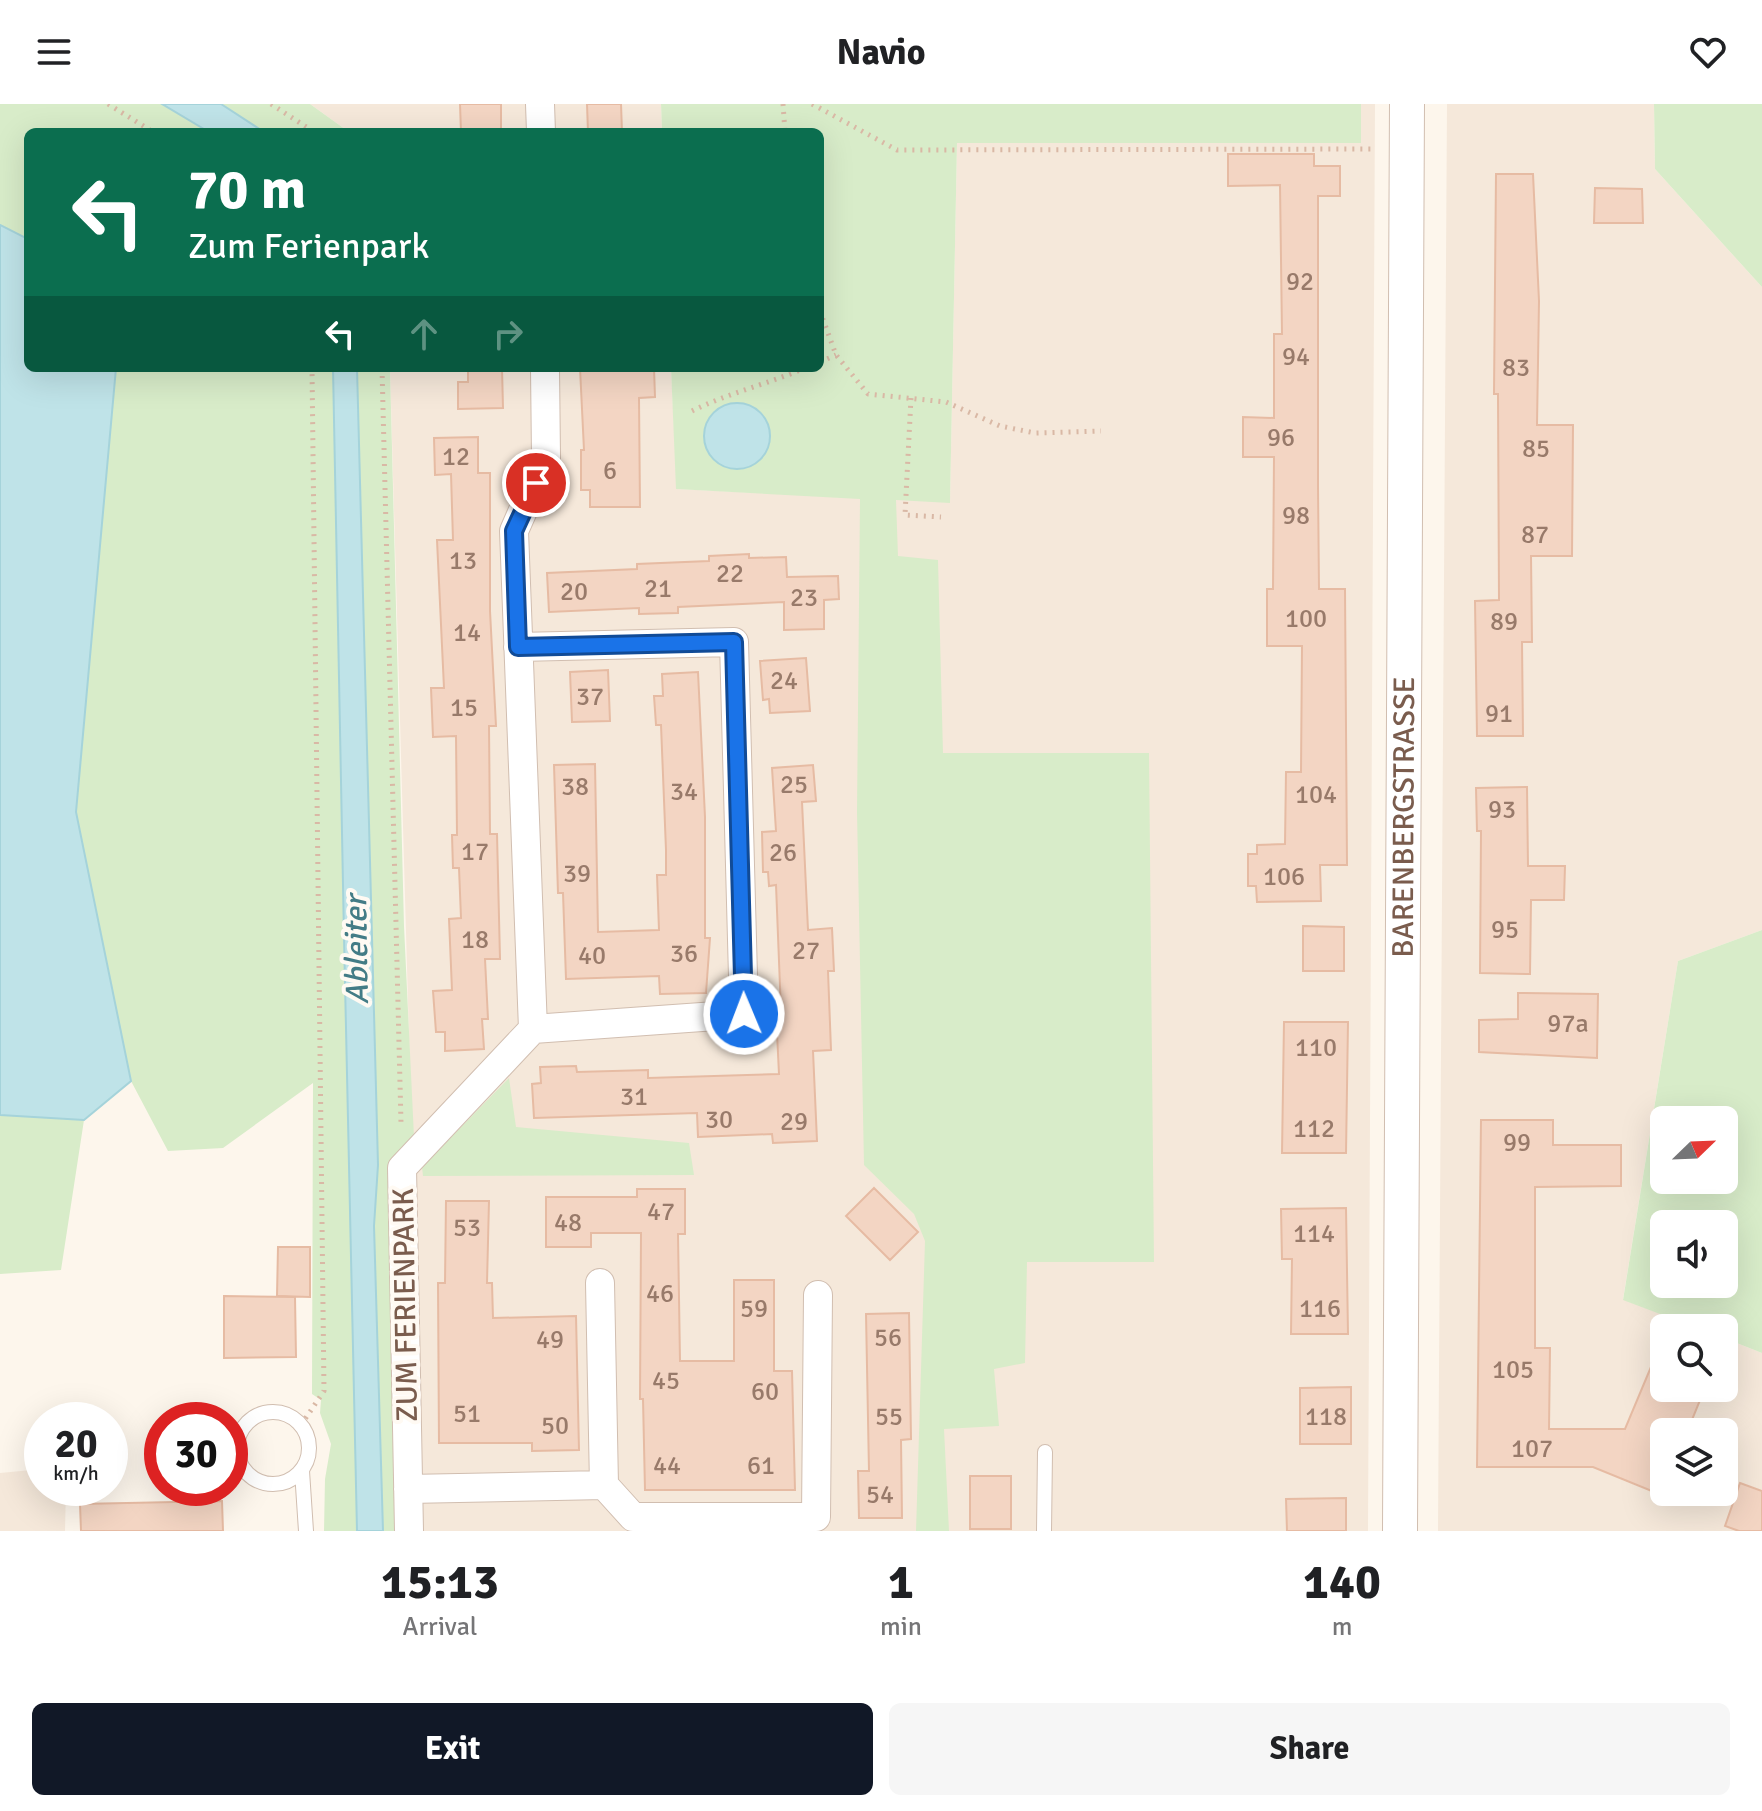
<!DOCTYPE html>
<html lang="en">
<head>
<meta charset="utf-8">
<style>
	body { margin:0; font-family:Signika,sans-serif; background:#f6f6f6; color:#202124; height:100vh; display:flex; flex-direction:column; font-size:30px; white-space:nowrap }
	* { box-sizing:border-box; margin:0 }
	p { font-size:26px; color:#757577 }
	.icon { flex:none; width:44px; height:44px; fill:none; stroke:currentColor; stroke-width:2; stroke-linecap:round; stroke-linejoin:round }
	.map { position:relative; height:1427px; overflow:hidden }
	.sheet { display:flex; flex-direction:column; background:#fff; flex:1 }
	.sheet>* { flex:none }
	.hud { position:absolute; left:24px; top:24px; width:800px; height:244px; border-radius:12px; box-shadow:0 8px 32px #0002; background:#0b6e4f; color:#fff; overflow:hidden }
	.needle { width:52px; rotate:67deg }
	.controls { position:absolute; left:1650px; top:1002px; display:grid; gap:16px }
	.controls a { display:grid; place-items:center; width:88px; height:88px; border-radius:12px; background:#fff; box-shadow:0 8px 32px #0002; font-size:40px }
	.speed { position:absolute; left:24px; top:1298px; display:flex; gap:16px; font-size:40px; font-weight:700; text-align:center }
	.speed>* { display:grid; place-content:center; width:104px; height:104px; border-radius:50%; background:#fff; box-shadow:0 8px 32px #0002; line-height:1 }
	.speed small { font-size:20px; font-weight:400 }
	.speed .limit { border:12px solid #d22; background:#fff; color:#111 }
	.pin { position:absolute; display:grid; place-items:center; width:68px; height:68px; color:#fff; margin:-34px; border:4px solid #fff; border-radius:50%; box-shadow:0 2px 8px #0007 }
	.me { position:absolute; width:88px; margin:-44px; rotate:359deg; stroke-linejoin:round; filter:drop-shadow(0 0 6px #0008) }
	.turn { display:flex; align-items:center; gap:28px; height:168px; padding:0 32px; font-size:36px }
	.turn .icon { width:104px; height:104px; stroke-width:2.5 }
	.turn b { display:block; font-size:56px; line-height:68px }
	.lanes { display:flex; align-items:center; height:76px; padding:0 32px; background:#0003; justify-content:center; gap:40px; direction:ltr }
	.lanes .off { opacity:.35 }
	.eta { display:flex; justify-content:space-evenly; align-items:center; height:136px; text-align:center }
	.eta b { font-size:48px; font-weight:700; line-height:56px }
	.cta { display:flex; gap:16px; margin-top:auto; padding:16px 32px }
	.cta a { flex:1; height:92px; border-radius:12px; background:#111827; color:#fff; font-size:32px; font-weight:700; line-height:92px; text-align:center }
	.cta a+a { background:#f6f6f6; color:#202124 }
	header { display:flex; justify-content:space-between; align-items:center; height:104px; padding:0 32px; background:#fff; font-size:36px; font-weight:700 }
	.map>svg:first-child { display:block }
	.residential { fill:#f5e8da; fill-rule:evenodd }
	.green { fill:#d8ecc9; fill-rule:evenodd }
	.water { fill:#bfe3e8; stroke:#a5d3da; stroke-width:2 }
	.building { fill:#f3d5c3; stroke:#e6bba3; stroke-width:2 }
	.lines { fill:none; stroke-linecap:round; stroke-linejoin:round }
	.service-casing { stroke:#d1beb0; stroke-width:16 }
	.minor-casing { stroke:#d1beb0; stroke-width:30 }
	.tertiary-casing { stroke:#d1beb0; stroke-width:36 }
	.path { stroke:#d9b8a5; stroke-width:5; stroke-dasharray:2 6; stroke-linecap:butt }
	.service { stroke:#fff; stroke-width:14 }
	.minor { stroke:#fff; stroke-width:28 }
	.tertiary { stroke:#fff; stroke-width:34 }
	.route-casing { stroke:#114b97; stroke-width:20 }
	.route { stroke:#1a73e8; stroke-width:14 }
	.labels { text-anchor:middle; stroke-width:8; stroke-linejoin:round; paint-order:stroke }
	.number-label { font-size:26px; fill:#987a6a }
	.street-label { font-size:30px; fill:#7a5c4d; stroke:#fffaf3 }
	.water-label { font-size:32px; font-style:italic; fill:#437c86; stroke:#fffaf3 }
</style>
</head>
<body>
<header><svg class="icon" aria-label="menu" viewBox="0 0 24 24"><path d="M4 6h16M4 12h16M4 18h16"/></svg>Navio<svg class="icon" aria-label="heart" viewBox="0 0 24 24"><path d="M12 20l-8-8c-3-5 5-10 8-4 3-6 11-1 8 4z"/></svg></header>
<div class="map">
<svg width="1762" height="1427" viewBox="0 0 1762 1427">
	<rect width="100%" height="100%" fill="#fdf6ec"/>
	<path class="residential" d="M310 0H661L662 28H349Z
		M1361 0H1375L1368 1427H423L390 264H671L677 385 950 398 957 38 1360 39Z
		M1447 0H1654L1655 65 1762 183V826L1678 857 1623 1195 1697 1224H1664V1284H1724V1234L1762 1249V1427H1438ZM1664 1328H1724V1388H1664Z
		M42 1365V1384H66L65 1427H0V1369Z"/>
	<path class="green" d="M0 0H310L349 28H28V135L0 121Z
		M661 0H1361V39H957L950 399 896 396 898 452 938 456 943 649H1149L1154 1158H1027L1025 1259 994 1265 999 1322 944 1325 949 1427H916L925 1137 914 1110 864 1061 857 708 860 395 676 385 671 264H820V28H662Z
		M1654 0H1762V183L1655 65Z
		M116 264H390L404 822 414 1033 396 1050 402 1427H324L325 1375 331 1340 320 1309 321 1296 312 1290 313 979 223 1044 168 1047 131 977 76 708Z
		M1762 826V1249L1724 1234V1224H1697L1623 1196 1678 857ZM1664 1016H1724V1076H1664ZM1664 1120H1724V1180H1664Z
		M509 974 516 1023 689 1039 694 1071 423 1072 422 1063Z
		M0 1011 84 1016 61 1166 0 1170Z"/>
	<path class="water" d="M162 0H221L264 28H209Z
		M0 121 28 135V264H116L76 708 131 977 84 1016 0 1011Z
		M333 264H357L378 1061 374 1122 383 1427H357C347 1039 341 652 333 264Z
		M704 332a33 33 0 1 1 66 0a33 33 0 1 1-66 0Z"/>
	<path class="building" d="M460 0H501V28H461Z
		M587 0H621L622 28H588Z
		M1228 50H1314V62H1340V92H1318V382L1319 485H1345L1347 761H1320L1321 797 1257 798 1256 782H1248V750H1257V741L1285 740 1286 668H1301L1302 542H1267V485H1273L1274 353H1243V313L1274 314V230H1282L1280 81 1228 82Z
		M1496 70H1533L1539 197 1537 321H1573L1572 452H1531L1532 538H1522L1523 632H1477L1475 497 1499 496 1498 290H1494Z
		M1595 84 1642 85 1643 119H1594Z
		M468 264H502L503 304 458 305V278H468Z
		M580 264H654L655 293 639 294 640 403H590V386H581V346H584Z
		M478 333V369H490V507L496 622H489L490 730H497L500 855H485L488 915H482L484 945 445 947V928H436L433 887 452 886 449 815 461 814 459 764H453L452 731H457L456 632 433 633 431 584H444L437 436H453L451 370 435 371 434 334Z
		M749 450V454L786 453 787 473 838 472 839 495 824 496V525L784 526V498L678 503V509L639 510V504L549 508 547 469 637 465V460L709 457V452Z
		M806 554 810 607 770 609 769 595 763 596 760 557Z
		M608 566 610 617 572 618 570 568Z
		M698 568 705 713V834H710L706 889 660 890 659 872 566 875 563 789H558L554 661 595 660 598 828 659 826 657 771H666V746L661 621H656L654 592H663L662 570Z
		M813 661 816 697 802 698 808 826 832 824 834 867H828L831 946 813 947 817 1037 773 1039 772 1030 698 1033 697 1009 534 1014 532 980 541 979 540 963 576 962 577 968 648 966V974L779 970 776 908H781L776 781 769 782 768 768H763L762 728 776 727 772 664Z
		M1527 683 1528 762H1565L1564 796H1531L1530 870 1480 869 1481 727H1477L1476 684Z
		M1303 822 1344 823V867H1303Z
		M1518 889 1598 890 1597 954 1479 948V916L1518 915Z
		M1284 918H1348L1346 1049H1282Z
		M1481 1016H1553V1041H1621V1082L1535 1083V1244H1550L1549 1325H1625L1664 1232V1284H1705L1687 1328H1664V1392L1593 1363H1477Z
		M874 1084 918 1128 890 1156 846 1112Z
		M637 1085H685V1130H678L680 1257H734V1176H774V1267H792L795 1386H645L643 1295H640L641 1129H591V1143H546V1093H637Z
		M446 1097H489L487 1179H492L493 1214 576 1212 579 1346 532 1347V1339H439L438 1179H445Z
		M1346 1104 1348 1230H1291L1292 1155H1282L1281 1105Z
		M278 1143H310V1193L277 1192Z
		M224 1192 295 1193 296 1253 224 1254Z
		M909 1209 911 1335 901 1336 902 1414H859L858 1367H869L866 1210Z
		M1351 1283V1340H1300V1284Z
		M970 1372H1011V1425H970Z
		M1740 1379 1762 1387V1427H1739L1725 1422Z
		M1346 1394V1427H1287L1286 1395Z
		M222 1397 223 1427H81L80 1400Z"/>
	<g class="lines">
		<g class="service-casing">
			<path id="service" d="M237 1344a36 36 0 1 1 72 0a36 36 0 1 1-72 0Z
				M302 1367 306 1427
				M1044 1427 1045 1348"/>
		</g>
		<g class="minor-casing">
			<path id="minor" d="M540 0 541 28
				M518 543 734 538 744 910 533 925
				M604 1381 633 1413H816L818 1191
				M408 1385 604 1381 600 1179
				M409 1427 402 1064 533 925 514 427 546 354 545 264"/>
		</g>
		<g class="tertiary-casing">
			<g id="tertiary">
				<path id="s1" d="M1400 1427 1407 0"/>
			</g>
		</g>
		<path class="path" d="M108 0 153 28
			M271 0 314 28
			M783 0 785 28
			M812 0 897 46 1375 45
			M820 207 836 251 868 290 946 298 1000 322 1035 329 1101 327
			M820 258 836 251
			M382 264 401 1019
			M911 294 905 411 941 413
			M692 307C728 289 768 280 805 264
			M301 1321 324 1287 312 264"/>
		<use href="#service" class="service"/>
		<use href="#minor" class="minor"/>
		<use href="#tertiary" class="tertiary"/>
	</g>
	<g class="lines">
		<g class="route-casing">
			<path id="route" d="M536 379 514 427 518 543 734 538 744 910"/>
		</g>
		<use href="#route" class="route"/>
	</g>
	<g class="labels">
		<g class="number-label">
			<text x="1300" y="186">92</text>
			<text x="1296" y="261">94</text>
			<text x="1516" y="272">83</text>
			<text x="1281" y="342">96</text>
			<text x="1536" y="353">85</text>
			<text x="456" y="361">12</text>
			<text x="610" y="375">6</text>
			<text x="1296" y="420">98</text>
			<text x="1535" y="439">87</text>
			<text x="463" y="465">13</text>
			<text x="730" y="478">22</text>
			<text x="658" y="493">21</text>
			<text x="574" y="496">20</text>
			<text x="804" y="502">23</text>
			<text x="1306" y="523">100</text>
			<text x="1504" y="526">89</text>
			<text x="467" y="537">14</text>
			<text x="784" y="585">24</text>
			<text x="590" y="601">37</text>
			<text x="464" y="612">15</text>
			<text x="1499" y="618">91</text>
			<text x="794" y="689">25</text>
			<text x="575" y="691">38</text>
			<text x="684" y="696">34</text>
			<text x="1316" y="699">104</text>
			<text x="1502" y="714">93</text>
			<text x="475" y="756">17</text>
			<text x="783" y="757">26</text>
			<text x="577" y="778">39</text>
			<text x="1284" y="781">106</text>
			<text x="1505" y="834">95</text>
			<text x="475" y="844">18</text>
			<text x="806" y="855">27</text>
			<text x="684" y="858">36</text>
			<text x="592" y="860">40</text>
			<text x="1568" y="928">97a</text>
			<text x="1316" y="952">110</text>
			<text x="634" y="1001">31</text>
			<text x="719" y="1024">30</text>
			<text x="794" y="1026">29</text>
			<text x="1314" y="1033">112</text>
			<text x="1517" y="1047">99</text>
			<text x="661" y="1116">47</text>
			<text x="568" y="1127">48</text>
			<text x="467" y="1132">53</text>
			<text x="1314" y="1138">114</text>
			<text x="660" y="1198">46</text>
			<text x="754" y="1213">59</text>
			<text x="1320" y="1213">116</text>
			<text x="888" y="1242">56</text>
			<text x="550" y="1244">49</text>
			<text x="1513" y="1274">105</text>
			<text x="666" y="1285">45</text>
			<text x="765" y="1296">60</text>
			<text x="467" y="1318">51</text>
			<text x="889" y="1321">55</text>
			<text x="1326" y="1321">118</text>
			<text x="555" y="1330">50</text>
			<text x="1532" y="1353">107</text>
			<text x="667" y="1370">44</text>
			<text x="761" y="1370">61</text>
			<text x="880" y="1399">54</text>
		</g>
		<g class="street-label">
			<text dy="10" stroke="none"><textPath href="#s1" startOffset="714">BARENBERGSTRASSE</textPath></text>
			<text transform="translate(405 1201) rotate(-91)" y="10">ZUM FERIENPARK</text>
		</g>
		<g class="water-label">
			<text transform="translate(356 846) rotate(-91)" y="11">Ableiter</text>
		</g>
	</g>
</svg>
<div class="controls">
<a><svg class="needle" viewBox="-14 -14 28 28"><path d="M0-13l5 13h-10z" fill="#e53935"/><path d="M0 13l5-13h-10z" fill="#757577"/></svg></a>
<a><svg class="icon" aria-label="sound" viewBox="0 0 24 24"><path d="M4 9h4l5-4v14l-5-4H4zM17 9q2 3 0 6"/></svg></a>
<a><svg class="icon" aria-label="search" viewBox="0 0 24 24"><circle cx="10" cy="10" r="6"/><path d="M15 15l6 6"/></svg></a>
<a><svg class="icon" aria-label="layers" viewBox="0 0 24 24"><path d="M12 4l9 5-9 5-9-5zM3 14l9 5 9-5"/></svg></a>
</div>
<div class="speed"><div>20<small>km/h</small></div><div class="limit">30</div></div>
<div class="pin" style="left:536px;top:379px;background:#d93025"><svg class="icon" aria-label="arrive" viewBox="0 0 24 24"><path d="M6 21V4h12l-3 4 3 4H6"/></svg></div>
<svg class="me" style="left:744px;top:910px" viewBox="-20 -20 40 40"><circle r="17" fill="#1a73e8" stroke="#fff" stroke-width="3"/><path d="M0-11L8 9 0 5-8 9z" fill="#fff"/></svg>
<div class="hud">
<div class="turn"><svg class="icon" aria-label="left" viewBox="0 0 24 24"><path d="M17 20v-9H6M10 6l-5 5 5 5"/></svg><div><b>70 m</b>Zum Ferienpark</div></div>
<div class="lanes"><svg class="icon" aria-label="left" viewBox="0 0 24 24"><path d="M17 20v-9H6M10 6l-5 5 5 5"/></svg><svg class="icon off" aria-label="ahead" viewBox="0 0 24 24"><path d="M12 20V5M6 11l6-6 6 6"/></svg><svg class="icon off" aria-label="right" viewBox="0 0 24 24"><path d="M7 20v-9h11M14 6l5 5-5 5"/></svg></div>
</div>
</div>
<section class="sheet">
<div class="eta">
<div><b>15:13</b><p>Arrival</p></div>
<div><b>1</b><p>min</p></div>
<div><b>140</b><p>m</p></div>
</div>
<div class="cta"><a>Exit</a><a>Share</a></div>
</section>
</body>
</html>
